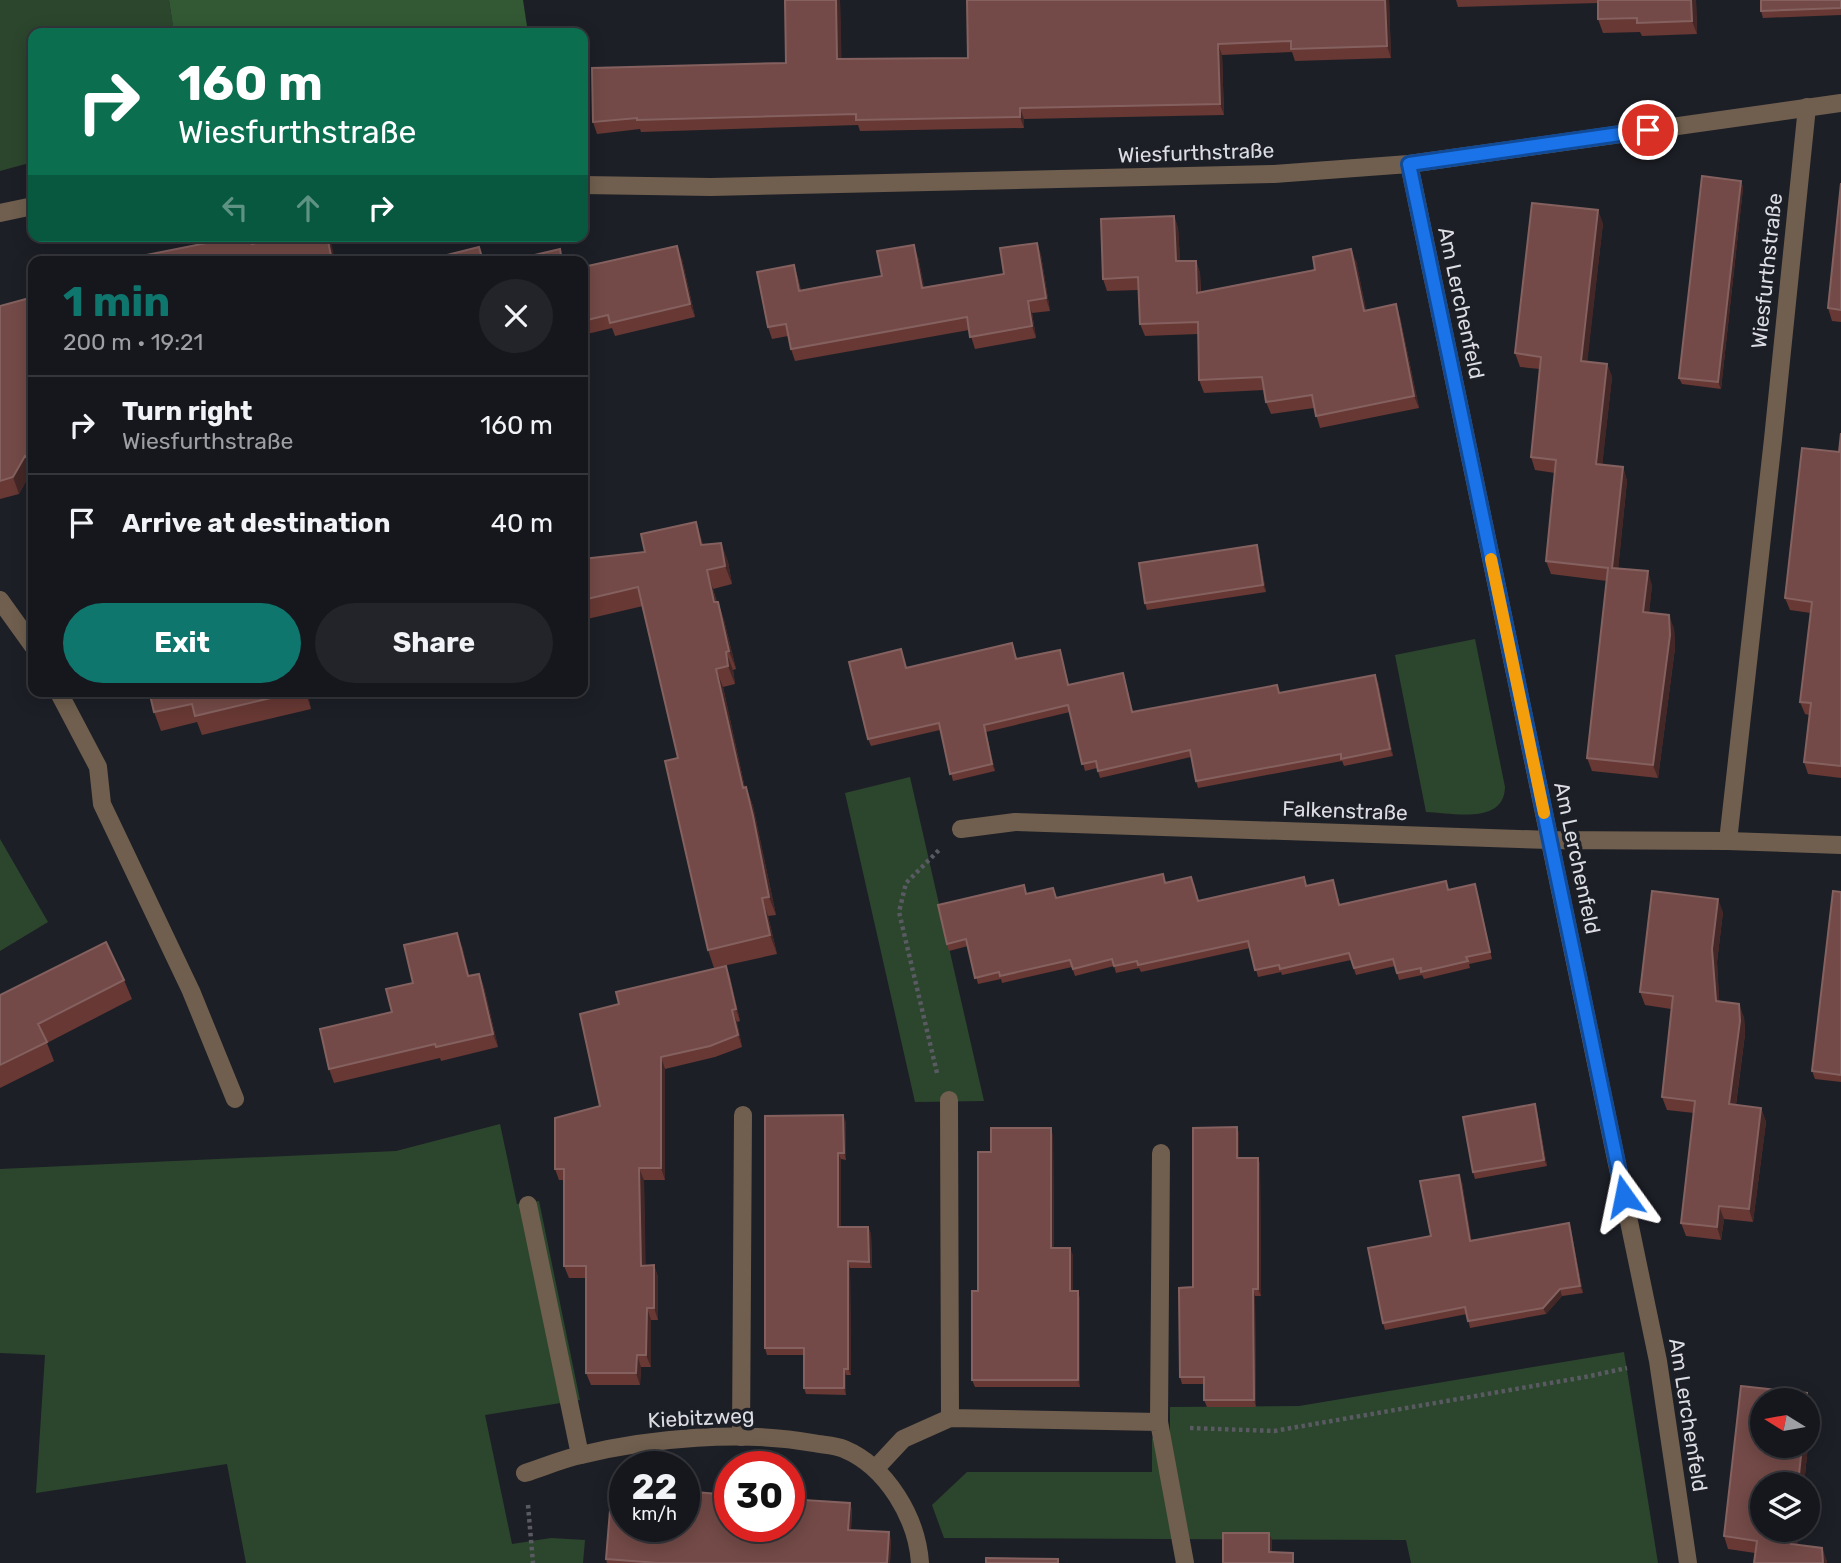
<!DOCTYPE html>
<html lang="en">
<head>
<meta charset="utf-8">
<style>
	body { margin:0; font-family:Rubik,sans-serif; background:#23242a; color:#f1f3f6; height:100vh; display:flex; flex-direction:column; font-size:26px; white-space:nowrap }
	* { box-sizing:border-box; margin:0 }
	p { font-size:23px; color:#9e9fa4 }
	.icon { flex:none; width:38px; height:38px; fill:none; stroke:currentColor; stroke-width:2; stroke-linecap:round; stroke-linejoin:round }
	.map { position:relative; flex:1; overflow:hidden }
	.sheet { position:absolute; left:28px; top:256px; width:560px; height:441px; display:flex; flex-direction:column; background:#16171d; border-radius:14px; box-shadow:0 4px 18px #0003,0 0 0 2px #35363b }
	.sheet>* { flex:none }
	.hud { position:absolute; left:28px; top:28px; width:560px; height:214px; border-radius:14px; box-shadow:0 4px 18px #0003,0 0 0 2px #35363b; background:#0b6e4f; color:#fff; overflow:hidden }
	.needle { width:46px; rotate:281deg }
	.tools { position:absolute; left:1750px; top:1388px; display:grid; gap:14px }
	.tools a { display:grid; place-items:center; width:70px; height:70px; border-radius:50%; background:#16171d; box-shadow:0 4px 18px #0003,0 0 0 2px #35363b; font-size:35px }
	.speed { position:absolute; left:609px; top:1451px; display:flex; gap:14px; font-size:35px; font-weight:700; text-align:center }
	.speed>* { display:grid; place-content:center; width:91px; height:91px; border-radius:50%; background:#16171d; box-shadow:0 4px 18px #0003,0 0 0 2px #35363b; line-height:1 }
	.speed small { font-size:18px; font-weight:400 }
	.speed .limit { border:10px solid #d22; background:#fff; color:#111 }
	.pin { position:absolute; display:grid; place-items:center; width:60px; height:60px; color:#fff; margin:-30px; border:4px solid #fff; border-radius:50%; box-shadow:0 2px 7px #0007 }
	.me { position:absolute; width:77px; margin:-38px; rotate:348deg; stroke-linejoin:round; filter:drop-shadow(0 0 5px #0008) }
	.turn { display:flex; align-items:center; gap:24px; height:147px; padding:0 35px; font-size:32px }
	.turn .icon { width:91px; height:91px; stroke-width:2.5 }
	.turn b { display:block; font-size:49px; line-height:60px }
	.lanes { display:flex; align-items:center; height:66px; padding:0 35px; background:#0003; justify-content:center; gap:35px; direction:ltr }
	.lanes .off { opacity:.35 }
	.round { display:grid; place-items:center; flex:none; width:74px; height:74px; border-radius:37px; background:#23242a }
	.head { display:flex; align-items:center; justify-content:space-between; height:119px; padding:0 35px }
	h1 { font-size:42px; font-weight:700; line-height:52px; color:#0f766e }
	.action { display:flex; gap:14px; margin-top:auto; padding:14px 35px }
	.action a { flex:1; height:80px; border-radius:42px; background:#0f766e; color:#fff; font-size:28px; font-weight:700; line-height:80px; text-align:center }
	.action a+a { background:#23242a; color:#f1f3f6 }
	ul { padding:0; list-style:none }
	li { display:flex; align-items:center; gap:21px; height:98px; padding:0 35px; border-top:2px solid #35363b }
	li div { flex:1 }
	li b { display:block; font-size:26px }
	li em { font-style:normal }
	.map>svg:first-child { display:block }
	.green { fill:#2c462d }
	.forest { fill:#325934 }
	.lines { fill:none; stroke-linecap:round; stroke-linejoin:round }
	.path { stroke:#595a62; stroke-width:4.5; stroke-dasharray:3.5 3.5; stroke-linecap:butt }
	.lane { stroke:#705f4e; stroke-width:18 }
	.street { stroke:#705f4e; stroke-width:18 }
	.wall { fill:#673834 }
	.shaded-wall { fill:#442727 }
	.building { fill:#734a47; stroke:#84615f; stroke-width:2 }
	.route-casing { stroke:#114b97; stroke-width:18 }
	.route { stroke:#1a73e8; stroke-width:12 }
	.slow { stroke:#f59e0b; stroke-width:12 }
	.labels { text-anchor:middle; stroke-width:7; stroke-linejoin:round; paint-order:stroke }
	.street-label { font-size:21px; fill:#dcdde3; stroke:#1d1f27 }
</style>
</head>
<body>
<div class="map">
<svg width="1841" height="1563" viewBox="0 0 1841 1563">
	<rect width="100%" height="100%" fill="#1d1f27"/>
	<path class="green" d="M0 0H169L174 33H33V162L0 171Z
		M1475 639 1505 787C1504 825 1453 813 1426 812L1395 655Z
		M910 777 984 1101 915 1102 845 793Z
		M0 839 48 922 0 951Z
		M500 1124 517 1204 539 1201 580 1400 485 1415 512 1544 551 1538 585 1540 583 1563H246L227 1464 36 1493 45 1355 0 1353V1169L396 1151Z
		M1624 1352 1658 1563H1411L1406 1540 944 1538 932 1505 967 1472H1152V1438H1170V1407L1299 1406Z"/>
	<path class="forest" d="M169 0H523L528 33H174Z"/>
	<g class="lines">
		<path class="path" d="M937 1073 899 912 906 883 940 849
			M1190 1428 1274 1431 1585 1377 1627 1368
			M528 1505 533 1563"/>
		<path class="lane" d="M0 600 33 646
			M58 691 98 767 102 804 191 991 235 1099
			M1728 841 1773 439 1807 107
			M528 1205 580 1455
			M741 1437 743 1115"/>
		<path class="street" d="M1409 164 1658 1361 1688 1563
			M583 185 711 187 1274 174 1409 164 1841 103
			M0 213 33 206
			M961 829 1015 822 1550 840 1728 841 1841 845
			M949 1100 950 1418
			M1161 1153 1159 1422 1185 1563
			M875 1469 903 1439 950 1418 1159 1422
			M525 1473C544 1467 562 1459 581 1455 650 1438 743 1430 813 1443 823 1445 835 1445 844 1449 887 1467 917 1518 920 1563"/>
	</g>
	<path class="wall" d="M840 0 841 59 968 58 1389 0 1391 58 1295 61 1292 52 1222 55 1224 115 1024 119V128L860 131 858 125 641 132 640 129 597 134 593 122 786 63Z
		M1456 0H1696L1697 34 1642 36 1640 32 1603 33 1598 19V3L1458 7Z
		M1841 0V15L1763 18 1761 11Z
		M1741 181 1743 188 1721 389 1682 384 1679 378Z
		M1841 183V322L1832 321 1828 308Z
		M1174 216 1178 228 1180 261H1196L1200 273 1201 292 1356 261 1366 310 1400 317 1419 408 1320 428 1314 408 1271 414 1266 402 1264 390 1204 393 1199 380 1198 334 1145 336 1140 324 1138 290 1107 291 1103 279Z
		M1603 223 1587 361 1607 364 1612 377 1602 465 1623 467 1627 481 1618 569 1652 585 1649 612 1674 628 1675 648 1658 778 1592 771 1587 758 1607 581 1551 574 1546 561 1555 473 1535 470 1531 457 1540 369 1520 367 1515 353Z
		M1037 243 1041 255 1050 311 1032 313 1036 338 975 349 969 330 795 361 791 349 788 336 772 339 768 327 794 265 798 278 801 290 882 276 918 257 924 287 1004 274Z
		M682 259 695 317 615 336 612 328 583 335V267Z
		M33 297V474L31 472 19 494 0 499V306Z
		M1841 433V778L1808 774 1804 762 1809 715 1805 714 1800 702 1811 613 1790 610 1785 598 1839 452Z
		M696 522 703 545 721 543 728 562 732 584 713 589 717 602H718L724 620 736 669 733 670 735 684 723 687 745 788 746 787 753 806 776 915 768 916 777 954 714 968 708 950 678 758 643 606 583 620V559L645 552Z
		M1259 552 1266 592 1147 610 1145 603Z
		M1012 643 1017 659 1060 650 1069 685 1123 673 1133 712 1280 693 1378 682 1393 756 1344 766 1342 761 1198 788 1196 781 1191 757 1100 778 1097 768 1085 771 1070 712 986 732 995 771 953 781 940 730 871 746 868 739 901 649 906 668Z
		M149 691H307L311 709 202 735 197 722 161 731 154 712Z
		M1165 883H1194L1199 901 1307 886 1335 887 1340 905 1449 890 1477 891 1492 959 1469 964 1470 968 1424 979 1422 975 1399 980 1395 966 1356 975 1351 960 1282 975 1281 972 1258 977 1250 948 1141 972 1139 968 1116 973 1114 966 1075 976 1072 967 1002 983 1001 979 978 984 968 946 949 951 947 944 1027 894 1056 898Z
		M1841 892V1082L1815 1079 1812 1071Z
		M1723 912 1717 962 1719 1001 1744 1017 1745 1034 1736 1105 1761 1108 1766 1122 1753 1222 1724 1219 1721 1240 1686 1236 1681 1223 1694 1113 1667 1110 1662 1097 1671 1009 1645 1005 1640 992Z
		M462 946 469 976 479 974 484 987 498 1047 441 1061 440 1058 334 1083 329 1069 392 1012 413 983Z
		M726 966 730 977 740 1021 737 1022 742 1047 715 1057 665 1069V1180H644L645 1266 654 1265 658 1277V1320H651V1367H641L640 1385H591L586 1373V1278H569L564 1266V1180H559L555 1169 600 1106Z
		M124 980 132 999 47 1043 54 1061 0 1088V995Z
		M1535 1104 1537 1111 1547 1166 1475 1179 1473 1172Z
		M846 1122V1160L841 1159V1227H868L871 1234 872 1268H850L851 1375H846V1395L806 1394 804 1388V1355H767L765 1348Z
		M1237 1127 1239 1134V1158H1258L1260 1165 1261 1296H1255L1256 1407H1207L1204 1400V1384H1182L1180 1377 1193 1287Z
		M1053 1135 1054 1248 1073 1255V1291L1080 1298V1387H975L972 1380 978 1291 991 1152Z
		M1462 1182 1471 1240 1571 1230 1583 1293 1562 1296 1546 1314 1470 1328 1467 1314 1385 1330 1383 1323Z
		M1807 1393 1812 1407 1804 1484H1762V1530H1799L1797 1545 1822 1548 1827 1563H1754L1755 1553 1728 1549 1724 1536Z
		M850 1503 852 1510 851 1530 891 1539 890 1563H607L606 1559Z"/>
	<path class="shaded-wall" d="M836 0H840L842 70 837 59Z
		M1385 0H1389L1391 58 1387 46Z
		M1691 0H1696L1697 34 1692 21Z
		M1218 44 1222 55 1224 115 1220 104Z
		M1020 108 1024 119V128L1020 117Z
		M1741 181 1743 188 1721 389 1718 382Z
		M1598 210 1603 223 1586 374 1581 361Z
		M1174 216 1178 228 1181 273 1176 261Z
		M327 236H329L332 246 335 261H332Z
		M1037 243 1041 255 1050 311 1046 298Z
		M914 245 918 257 927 300 922 288Z
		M677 246 682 259 695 317 690 304Z
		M1351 249 1356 261 1369 323 1364 311Z
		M1196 261 1200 273 1201 305 1197 293Z
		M794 265 798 278 803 303 799 291Z
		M1028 301 1032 313 1036 338 1032 326Z
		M1396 304 1400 317 1419 408 1414 396Z
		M1607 364 1612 377 1601 477 1596 464Z
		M25 456 31 472 19 494 13 477Z
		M1623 467 1627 481 1617 581 1612 568Z
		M696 522 702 540 708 564 701 545Z
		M721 543 728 562 732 584 725 566Z
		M1257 545 1259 552 1266 592 1263 585Z
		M707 570 713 589 721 621 714 602Z
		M1648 571 1652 585 1648 625 1643 612Z
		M718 602 724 620 736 669 729 651Z
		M1669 615 1674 628 1675 648 1658 778 1653 765Z
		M726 652 733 670 735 684 728 666Z
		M716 669 723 687 749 807 743 788Z
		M1375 675 1378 682 1393 756 1390 749Z
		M305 691H307L311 709Z
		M984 725 986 732 995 771 992 764Z
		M746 787 753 806 776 915 769 897Z
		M1475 884 1477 891 1492 959 1490 952Z
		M762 898 768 916 777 954 770 935Z
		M1718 899 1723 912 1717 962 1720 1014 1716 1001 1712 949Z
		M457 933 462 946 473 990 468 976Z
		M726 966 730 977 740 1021 736 1009Z
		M479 974 484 987 498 1047 493 1034Z
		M1739 1004 1744 1017 1745 1034 1734 1118 1729 1104Z
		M732 1010 737 1022 742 1047 738 1035Z
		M661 1057 665 1069V1180L661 1168Z
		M1535 1104 1537 1111 1547 1166 1544 1160Z
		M1761 1108 1766 1122 1753 1222 1749 1209Z
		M843 1115 846 1122V1160L844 1153Z
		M1237 1127 1239 1134V1165L1237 1158Z
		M1051 1128 1053 1135 1054 1255 1051 1248Z
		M838 1153 841 1159V1234L838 1227Z
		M1258 1158 1260 1165 1261 1296 1258 1289Z
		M639 1168 644 1180 646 1277 641 1266Z
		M1459 1175 1462 1182 1473 1248 1470 1241Z
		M1719 1206 1724 1219 1721 1240 1717 1227Z
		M1569 1223 1571 1230 1583 1293 1580 1286Z
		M868 1227 871 1234 872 1268 869 1262Z
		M1070 1248 1073 1255V1298L1070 1291Z
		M848 1261 850 1268 851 1375 848 1369Z
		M654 1265 658 1277V1320L654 1308Z
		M1253 1289 1255 1296 1256 1407 1254 1400Z
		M1560 1289 1562 1296 1546 1314 1543 1308Z
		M1078 1291 1080 1298V1387L1078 1380Z
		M647 1308 651 1320V1367L646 1355Z
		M637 1355 641 1367 640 1385 636 1373Z
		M844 1369 846 1375V1395L844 1388Z
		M1807 1393 1812 1407 1804 1484H1798L1802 1446H1808Z
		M850 1503 852 1510 850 1537 848 1530Z
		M1793 1530H1799L1796 1557 1791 1544Z
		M889 1532 891 1539 890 1563H887Z
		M1269 1533 1272 1540V1559L1269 1552Z
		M1822 1548 1827 1561V1563H1823Z"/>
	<path class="building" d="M785 0H836L837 59 968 58 967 0H1385L1387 46 1291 49V41L1218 44 1220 104 1020 108V117L856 120V114L637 120V118L593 122 592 68 786 63Z
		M1598 0H1691L1692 21 1637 23V18L1598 19Z
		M1761 0H1841V8L1761 11Z
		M1702 176 1741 181 1718 382 1679 378Z
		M1841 183V310L1828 308Z
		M1532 203 1598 210 1581 361 1607 364 1596 464 1623 467 1612 568 1648 571 1643 612 1669 615 1670 635 1653 765 1587 758 1608 568 1546 561 1556 460 1531 457 1541 357 1515 353Z
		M1174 216 1176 261H1196L1197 293 1315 270 1313 257 1351 249 1364 311 1396 304 1414 396 1316 416 1312 395 1266 402 1262 377 1199 380 1198 322 1140 324 1138 277 1103 279 1101 219Z
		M242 236H250L252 244 292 236H327L332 261H107L121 257V260Z
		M1037 243 1046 298 1028 301 1032 326 970 337 967 317 791 349 786 324 768 327 757 272 794 265 799 291 841 283 882 276 877 251 914 245 922 288 1004 274 1000 248Z
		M677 246 690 304 610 323 608 315 583 321V267Z
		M479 247 483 261H423Z
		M560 249 562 261H509Z
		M33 297V461L25 456 13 477 0 481V306Z
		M1841 433V766L1804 762 1811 703 1800 702 1812 602 1785 598 1802 448 1839 452Z
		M696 522 701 545 721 543 725 566 707 570 714 602H718L729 651 726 652 728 666 716 669 743 788 746 787 753 816 769 897 762 898 770 935 708 950 665 761 678 758 638 587 583 600V559L645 552 641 534Z
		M1257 545 1263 585 1145 603 1139 563Z
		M1012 643 1016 659 1060 650 1068 685 1123 673 1132 712 1277 685 1279 693 1375 675 1390 749 1341 759V754L1196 781 1190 750 1098 771 1096 761 1082 764 1068 705 984 725 992 764 950 774 939 723 868 739 849 662 901 649 906 668Z
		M149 691H300L195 716 192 704 154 712Z
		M1163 874 1165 883 1191 877 1198 901 1304 877 1306 886 1333 880 1339 905 1446 881 1448 890 1475 884 1490 952 1466 957 1468 961 1421 972V968L1397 973 1393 959 1354 968 1349 953 1280 969 1279 965 1255 970 1248 941 1138 965 1137 961 1114 966 1112 959 1073 969 1070 960 1000 976 999 972 975 978 966 939 947 944 938 905 1024 885 1026 894 1053 888 1056 898Z
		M1652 891 1718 899 1712 949 1716 1001 1739 1004 1740 1021 1729 1104 1761 1108 1749 1209 1719 1206 1717 1227 1681 1223 1695 1101 1662 1097 1673 996 1640 992Z
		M1833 891 1841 892V1075L1812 1071Z
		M457 933 468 976 479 974 493 1034 436 1047 435 1044 329 1069 320 1029 392 1012 386 989 413 983 404 945Z
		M106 942 124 980 38 1024 47 1042 0 1065V995Z
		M726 966 736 1009 732 1010 738 1035 710 1046 661 1057V1168H639L641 1266 654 1265V1308H647L646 1355H637L636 1373H586V1266H564V1169H555V1118L600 1106 580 1014 619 1004 616 992Z
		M1535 1104 1544 1160 1473 1172 1463 1117Z
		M843 1115 844 1153H838V1227H868L869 1262 848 1261V1369H844V1388H804V1348H765V1116Z
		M1237 1127V1158H1258V1289H1253L1254 1400H1204V1377H1180L1179 1288 1193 1287V1128Z
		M991 1128H1051V1248H1070V1291H1078V1380H972V1291H978V1152H991Z
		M1459 1175 1470 1241 1569 1223 1580 1286 1560 1289 1543 1308 1468 1321 1465 1307 1383 1323 1368 1248 1431 1236 1420 1181Z
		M1741 1386 1807 1393V1400H1762V1446H1802L1798 1484H1762V1530H1793L1791 1544 1822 1548 1823 1563H1754L1757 1541 1724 1536Z
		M612 1486 625 1487V1526H684V1491L730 1495V1526H789V1499L850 1503 848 1530 889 1532 887 1563H658L606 1559Z
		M1223 1533H1269V1552L1293 1553V1563H1223Z
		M986 1558 1058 1559V1563H986Z"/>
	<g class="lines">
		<g class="route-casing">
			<path id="route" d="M1624 1196 1409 164 1648 130"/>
		</g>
		<use href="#route" class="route"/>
		<path class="slow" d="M1491 559 1544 813"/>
	</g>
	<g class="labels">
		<g class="street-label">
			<text transform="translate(1196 153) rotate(-2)" y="7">Wiesfurthstraße</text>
			<text transform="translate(1767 271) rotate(-84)" y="7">Wiesfurthstraße</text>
			<text transform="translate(1461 303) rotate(78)" y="7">Am Lerchenfeld</text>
			<text transform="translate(1345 811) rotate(2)" y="7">Falkenstraße</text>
			<text transform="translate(1577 858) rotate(78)" y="7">Am Lerchenfeld</text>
			<text transform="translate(1688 1415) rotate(81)" y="7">Am Lerchenfeld</text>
			<text transform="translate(701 1418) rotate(-3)" y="7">Kiebitzweg</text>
		</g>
	</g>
</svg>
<div class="tools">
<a><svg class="needle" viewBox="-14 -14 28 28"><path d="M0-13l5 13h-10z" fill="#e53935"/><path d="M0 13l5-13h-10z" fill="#9e9fa4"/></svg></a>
<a><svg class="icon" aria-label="layers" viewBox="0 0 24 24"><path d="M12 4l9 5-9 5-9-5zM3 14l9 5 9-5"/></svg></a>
</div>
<div class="speed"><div>22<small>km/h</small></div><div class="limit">30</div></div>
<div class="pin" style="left:1648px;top:130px;background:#d93025"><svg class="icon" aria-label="arrive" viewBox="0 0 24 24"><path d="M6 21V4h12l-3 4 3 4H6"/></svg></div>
<svg class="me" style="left:1624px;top:1196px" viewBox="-20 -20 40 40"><path d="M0-17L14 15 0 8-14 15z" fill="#1a73e8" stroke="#fff" stroke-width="4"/></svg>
<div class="hud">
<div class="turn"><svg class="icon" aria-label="right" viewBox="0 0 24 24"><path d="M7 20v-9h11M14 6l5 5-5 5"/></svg><div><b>160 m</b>Wiesfurthstraße</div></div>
<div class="lanes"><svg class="icon off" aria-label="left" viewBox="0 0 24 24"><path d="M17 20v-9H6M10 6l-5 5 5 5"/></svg><svg class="icon off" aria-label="ahead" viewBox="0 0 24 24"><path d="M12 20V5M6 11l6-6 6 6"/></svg><svg class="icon" aria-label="right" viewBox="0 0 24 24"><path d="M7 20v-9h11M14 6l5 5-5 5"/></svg></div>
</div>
<section class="sheet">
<div class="head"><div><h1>1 min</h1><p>200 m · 19:21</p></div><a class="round"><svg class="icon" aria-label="close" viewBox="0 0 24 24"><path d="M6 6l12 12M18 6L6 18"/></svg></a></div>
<ul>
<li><svg class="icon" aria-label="right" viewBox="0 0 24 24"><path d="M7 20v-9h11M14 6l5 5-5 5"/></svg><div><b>Turn right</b><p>Wiesfurthstraße</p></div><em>160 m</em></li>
<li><svg class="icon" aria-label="arrive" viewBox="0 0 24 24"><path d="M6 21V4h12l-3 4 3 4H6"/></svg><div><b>Arrive at destination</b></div><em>40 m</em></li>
</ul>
<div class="action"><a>Exit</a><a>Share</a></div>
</section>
</div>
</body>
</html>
